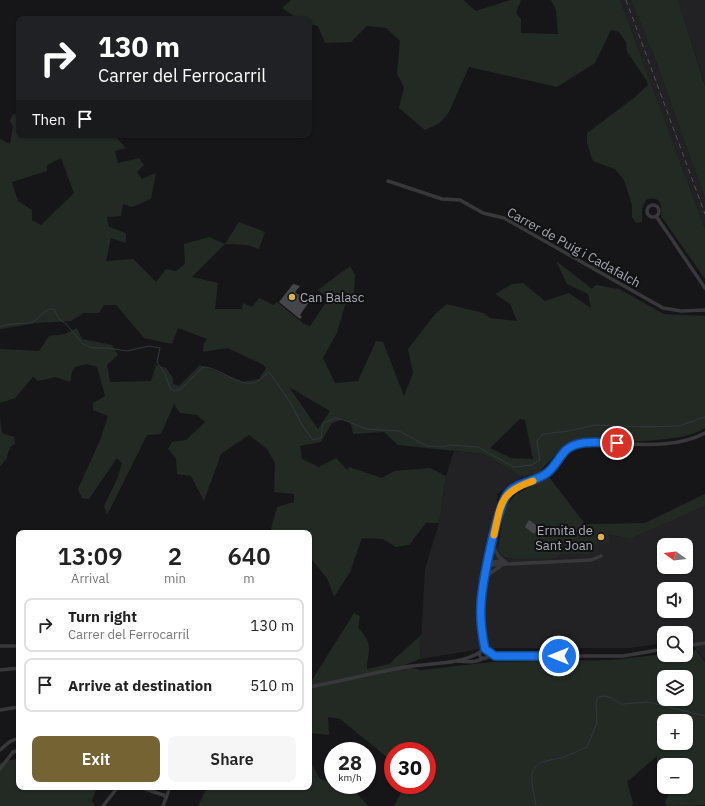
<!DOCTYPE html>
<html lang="en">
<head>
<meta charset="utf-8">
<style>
	body { margin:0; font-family:"IBM Plex Sans",sans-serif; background:#f6f6f6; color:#222; height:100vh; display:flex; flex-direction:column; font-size:15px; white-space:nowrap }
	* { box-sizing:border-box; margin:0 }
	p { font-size:13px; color:#767676 }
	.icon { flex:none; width:22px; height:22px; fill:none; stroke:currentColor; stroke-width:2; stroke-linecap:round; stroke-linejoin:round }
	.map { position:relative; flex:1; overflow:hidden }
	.drawer { position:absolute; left:16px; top:530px; width:296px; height:260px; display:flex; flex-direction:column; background:#fff; border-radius:8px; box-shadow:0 1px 3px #0004 }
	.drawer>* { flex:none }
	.banner { position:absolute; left:16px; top:16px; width:296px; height:122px; border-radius:8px; box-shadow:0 1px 3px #0004; background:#202124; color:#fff; overflow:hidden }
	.needle { width:26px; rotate:285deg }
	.buttons { position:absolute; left:657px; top:538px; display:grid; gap:8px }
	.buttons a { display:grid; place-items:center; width:36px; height:36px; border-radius:8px; background:#fff; box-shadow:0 1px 3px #0004; font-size:20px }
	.speed { position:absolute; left:324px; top:742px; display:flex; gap:8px; font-size:20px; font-weight:700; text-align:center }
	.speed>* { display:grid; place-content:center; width:52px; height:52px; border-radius:50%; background:#fff; box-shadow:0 1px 3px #0004; line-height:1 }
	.speed small { font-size:10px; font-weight:400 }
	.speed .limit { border:6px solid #d22; background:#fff; color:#111 }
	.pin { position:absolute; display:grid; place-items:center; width:34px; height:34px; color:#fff; margin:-17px; border:2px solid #fff; border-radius:50%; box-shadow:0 1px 4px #0007 }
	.me { position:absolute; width:44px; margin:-22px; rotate:270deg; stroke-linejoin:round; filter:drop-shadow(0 0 3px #0008) }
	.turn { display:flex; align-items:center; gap:14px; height:84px; padding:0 16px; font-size:18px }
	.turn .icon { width:52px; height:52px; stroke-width:2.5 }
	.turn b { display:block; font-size:28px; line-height:34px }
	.then { display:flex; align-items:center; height:38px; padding:0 16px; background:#0003; gap:8px; font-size:15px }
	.eta { display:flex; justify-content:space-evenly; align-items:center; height:68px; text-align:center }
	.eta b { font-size:24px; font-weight:600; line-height:28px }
	.action { display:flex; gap:8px; margin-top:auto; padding:8px 16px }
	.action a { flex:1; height:46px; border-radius:8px; background:#766334; color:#fff; font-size:16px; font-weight:600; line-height:46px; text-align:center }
	.action a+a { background:#f6f6f6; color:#222 }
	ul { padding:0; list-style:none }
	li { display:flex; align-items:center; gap:12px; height:54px; margin:0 8px 6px; padding:0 8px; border:2px solid #e0e0e0; border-radius:8px }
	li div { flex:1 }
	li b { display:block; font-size:15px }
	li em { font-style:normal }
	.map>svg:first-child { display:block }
	.built { fill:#222224; fill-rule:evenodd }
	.green { fill:#232a24; fill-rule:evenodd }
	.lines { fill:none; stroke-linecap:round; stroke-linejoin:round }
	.stream { stroke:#31383f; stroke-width:1 }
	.building { fill:#45464a }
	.minor { stroke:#38383c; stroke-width:3.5 }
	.rail { stroke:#515257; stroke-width:1; stroke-dasharray:5 4; stroke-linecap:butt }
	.route-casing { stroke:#114b97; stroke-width:10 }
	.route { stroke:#1a73e8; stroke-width:7 }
	.slow { stroke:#f59e0b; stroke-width:7 }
	.poi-dot { fill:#dcb249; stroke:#111113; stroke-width:1.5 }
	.labels { text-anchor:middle; stroke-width:4; stroke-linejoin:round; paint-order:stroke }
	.street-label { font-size:13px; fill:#aaadb6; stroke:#111113 }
	.poi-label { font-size:13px; fill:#aaadb6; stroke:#111113; text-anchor:start }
</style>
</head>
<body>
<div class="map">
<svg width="705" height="806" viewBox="0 0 705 806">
	<rect width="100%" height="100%" fill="#161618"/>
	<path class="built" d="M620 0H631L656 61 705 199V229Z
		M678 0H705V86V85Z
		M454 451 484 454 522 477 497 494 498 549 558 554H590L595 544 608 534 630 539 705 506V661L689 640H686V633H664V643L630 648H487L420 659 425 569 439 523 446 476ZM664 545H686V567H664ZM664 589H686V611H664Z"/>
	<path class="green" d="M291 0H463L476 11 510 0H521L516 13 521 19V33L558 34 556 10 551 0H620L705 229V279L661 216C663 204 659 195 646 200L642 208V222L636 223 632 217V205L624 180 615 169 593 161 587 143V133L635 97 648 85 647 81 627 52 626 42 619 32 611 30 595 63 557 87 469 67 449 112 440 123 425 130 399 108 404 87 397 74 400 41 386 28 367 26 351 42 325 43 318 26 309 24V19H298L282 8Z
		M631 0H678L705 86V199L656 61Z
		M19 113V135H97L99 137 103 135H114L126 148 115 151 118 163 139 158 144 165 137 172 142 179 156 173 151 199 132 207 123 204 121 216 107 217 109 227 126 233V243L111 238 106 261 133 259 156 282 166 269 176 271 185 264 184 244 209 237 225 244 239 222 265 232 259 249 248 245 225 244 192 277 218 283 215 309H242L243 303 252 307 259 298 274 305 277 302 304 324 310 326 329 298 318 290 350 266 355 275 354 293 346 302 337 333 323 358 335 383 358 381 376 341 383 342 404 396 413 373 408 349 436 313 447 304 483 313 490 318 517 321 510 304 495 294 512 284 523 283 545 301 569 293 591 308 588 294 567 284 556 261 592 289 596 285 619 289 664 314 705 316V428C680 445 605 441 572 442L562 448 538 473 522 477 484 454 398 445 384 432 353 434 351 424 344 419 332 423 321 442 300 446 302 459 319 467 336 458 347 470 349 467 382 478 394 471 430 468 446 476 439 523H426L409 545 396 547 383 539 362 538 350 572 334 597 327 578 309 557V533H270L277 507 294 502V494L274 492 275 463 267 449 249 435 221 454 204 501 191 476 177 474 176 458 168 449 172 442 186 440 205 422 197 415 180 413 174 404 161 434 147 435 107 515 104 506 118 477 122 463 117 458 89 499 82 498 78 489 101 438 108 416 93 410V403L105 396 97 367 87 364 75 367 72 372 70 382 56 377 38 381 33 377 15 398 0 403V349L39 351 49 336 65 334 77 328 82 339 112 345 118 355 107 365 110 382 151 381 156 365 166 368 173 378V384L179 386 200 365 243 382 259 379 266 368 264 365 227 348 203 352 204 343 207 339 178 328 172 344 144 338 116 305H104L99 313H84L71 321 37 323 0 329V139L10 144 13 126 10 121 13 114ZM61 158 74 193 41 225 32 220V210L18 201 12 182 47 171V165ZM289 387 330 411 318 429ZM520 419 525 420 533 459 511 458 490 448Z
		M0 419 2 433 14 437 15 444 10 447 6 460 0 466Z
		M549 477 585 524 645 523 705 494V506L630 539 608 534 609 543 595 544 590 554H558L556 558 514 559 503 556 498 549 504 509 516 494Z
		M354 613 360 616 358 627C374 646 368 648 367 669L389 664 421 635 420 659 402 666 421 670 492 662 612 660 664 654V655H686V651L696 650 705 662V805L667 806 665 803 671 787H686V765H664V776L657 769V756L627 782 633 803 632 806H394L403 789V785H427V751H393V762L340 719 328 717 329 735 309 733V690L312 689 310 683ZM664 677H686V699H664ZM664 721H686V743H664Z
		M19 758V787H97L92 801 95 806H0V763Z
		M309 759 320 779 333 783V785L352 788 368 806H198L207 787H309Z"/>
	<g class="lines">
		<path class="stream" d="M0 327C11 322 22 325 32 322 41 319 43 308 54 309L59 319 66 324 83 344 92 348H108L127 351 149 346 160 348 157 362 165 374 170 388 174 391 181 389 203 367C219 367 242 389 256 382 261 379 265 375 269 372L290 402 302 425 313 440 321 438 323 423 336 418 347 421 366 429 399 431 427 446 443 447 449 445 478 447 514 467 532 465 540 460 537 441 543 434 569 431 595 425 647 427 679 426 705 417
			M536 806C535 796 531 786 532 775 534 759 553 761 564 757 572 754 580 750 587 747L597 723 596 704 598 697 605 696 611 698 622 704 648 702 705 716"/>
	</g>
	<path class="building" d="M293 284 300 286 295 292 309 302 300 315 302 317 300 319 279 302Z
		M529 520 547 533 543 538 535 532 534 534 525 527Z"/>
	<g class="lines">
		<path class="minor" d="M388 181 442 199 460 200 483 213 504 218 663 308 681 311 705 310
			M647 211a6 6 0 1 1 12 0a6 6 0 1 1-12 0Z
			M656 216 705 288
			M492 545 499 557 508 564
			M489 562 504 561
			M488 565 591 560 601 556
			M485 577 502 565
			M0 646H19
			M686 646 705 643
			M485 649 482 634V592L501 505 509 492 546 474 567 450 579 444C620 440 667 453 705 433
			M479.5 654a4.5 4.5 0 1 1 9 0a4.5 4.5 0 1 1-9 0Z
			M487 657 495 656H623L664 649
			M458 661C467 662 476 663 484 658
			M0 670 19 668
			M309 687C341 681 373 673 405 667 428 663 461 665 480 652
			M0 710 19 707
			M0 750C6 745 11 739 19 739
			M0 769 13 752 19 750
			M140 787 166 796
			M103 806 118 787
			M163 806 170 787"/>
		<path class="rail" d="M626 0 705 214"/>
	</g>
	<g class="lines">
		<g class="route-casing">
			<path id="route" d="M559 656H495L485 649C482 635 480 619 481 604 482 585 497 504 509 492 518 482 535 482 547 473 555 467 559 457 566 450 579 439 601 443 617 443"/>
		</g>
		<use href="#route" class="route"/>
		<path class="slow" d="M494 535C501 503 500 492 533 481"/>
	</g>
	<g class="poi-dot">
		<circle cx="292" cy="297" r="4"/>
		<circle cx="601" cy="537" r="4"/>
	</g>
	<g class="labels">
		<g class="street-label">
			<text transform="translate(574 247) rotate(29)" y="5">Carrer de Puig i Cadafalch</text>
		</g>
		<g class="poi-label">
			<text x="300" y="302">Can Balasc</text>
			<text x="593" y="535" text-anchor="end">Ermita de<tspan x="593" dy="15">Sant Joan</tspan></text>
		</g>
	</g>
</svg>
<div class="buttons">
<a><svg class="needle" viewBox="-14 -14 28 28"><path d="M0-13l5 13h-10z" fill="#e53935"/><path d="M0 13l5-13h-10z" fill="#767676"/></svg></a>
<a><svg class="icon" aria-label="sound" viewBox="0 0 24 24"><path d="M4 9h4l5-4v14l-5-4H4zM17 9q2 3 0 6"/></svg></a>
<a><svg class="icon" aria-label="search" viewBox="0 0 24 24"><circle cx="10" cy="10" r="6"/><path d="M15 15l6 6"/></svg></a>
<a><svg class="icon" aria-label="layers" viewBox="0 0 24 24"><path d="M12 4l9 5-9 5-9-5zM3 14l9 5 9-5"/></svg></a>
<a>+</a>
<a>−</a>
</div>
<div class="speed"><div>28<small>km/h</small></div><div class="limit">30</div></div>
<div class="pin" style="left:617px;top:443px;background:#d93025"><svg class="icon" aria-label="arrive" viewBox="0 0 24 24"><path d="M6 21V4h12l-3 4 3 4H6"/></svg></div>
<svg class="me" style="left:559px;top:656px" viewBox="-20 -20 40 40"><circle r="17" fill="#1a73e8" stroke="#fff" stroke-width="3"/><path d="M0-11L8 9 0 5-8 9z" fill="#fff"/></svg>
<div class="banner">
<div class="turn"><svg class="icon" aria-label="right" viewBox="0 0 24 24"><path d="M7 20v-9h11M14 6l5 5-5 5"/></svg><div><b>130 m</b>Carrer del Ferrocarril</div></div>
<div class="then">Then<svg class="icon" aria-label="arrive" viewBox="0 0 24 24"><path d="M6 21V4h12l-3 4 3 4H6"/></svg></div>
</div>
<section class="drawer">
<div class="eta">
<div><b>13:09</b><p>Arrival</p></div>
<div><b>2</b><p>min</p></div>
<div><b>640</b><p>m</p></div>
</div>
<ul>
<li><svg class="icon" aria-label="right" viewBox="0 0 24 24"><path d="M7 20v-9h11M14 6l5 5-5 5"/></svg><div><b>Turn right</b><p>Carrer del Ferrocarril</p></div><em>130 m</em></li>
<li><svg class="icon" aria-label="arrive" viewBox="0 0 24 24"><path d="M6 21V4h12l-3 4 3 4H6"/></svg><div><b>Arrive at destination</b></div><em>510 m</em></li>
</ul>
<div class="action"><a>Exit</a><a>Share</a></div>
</section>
</div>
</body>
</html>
